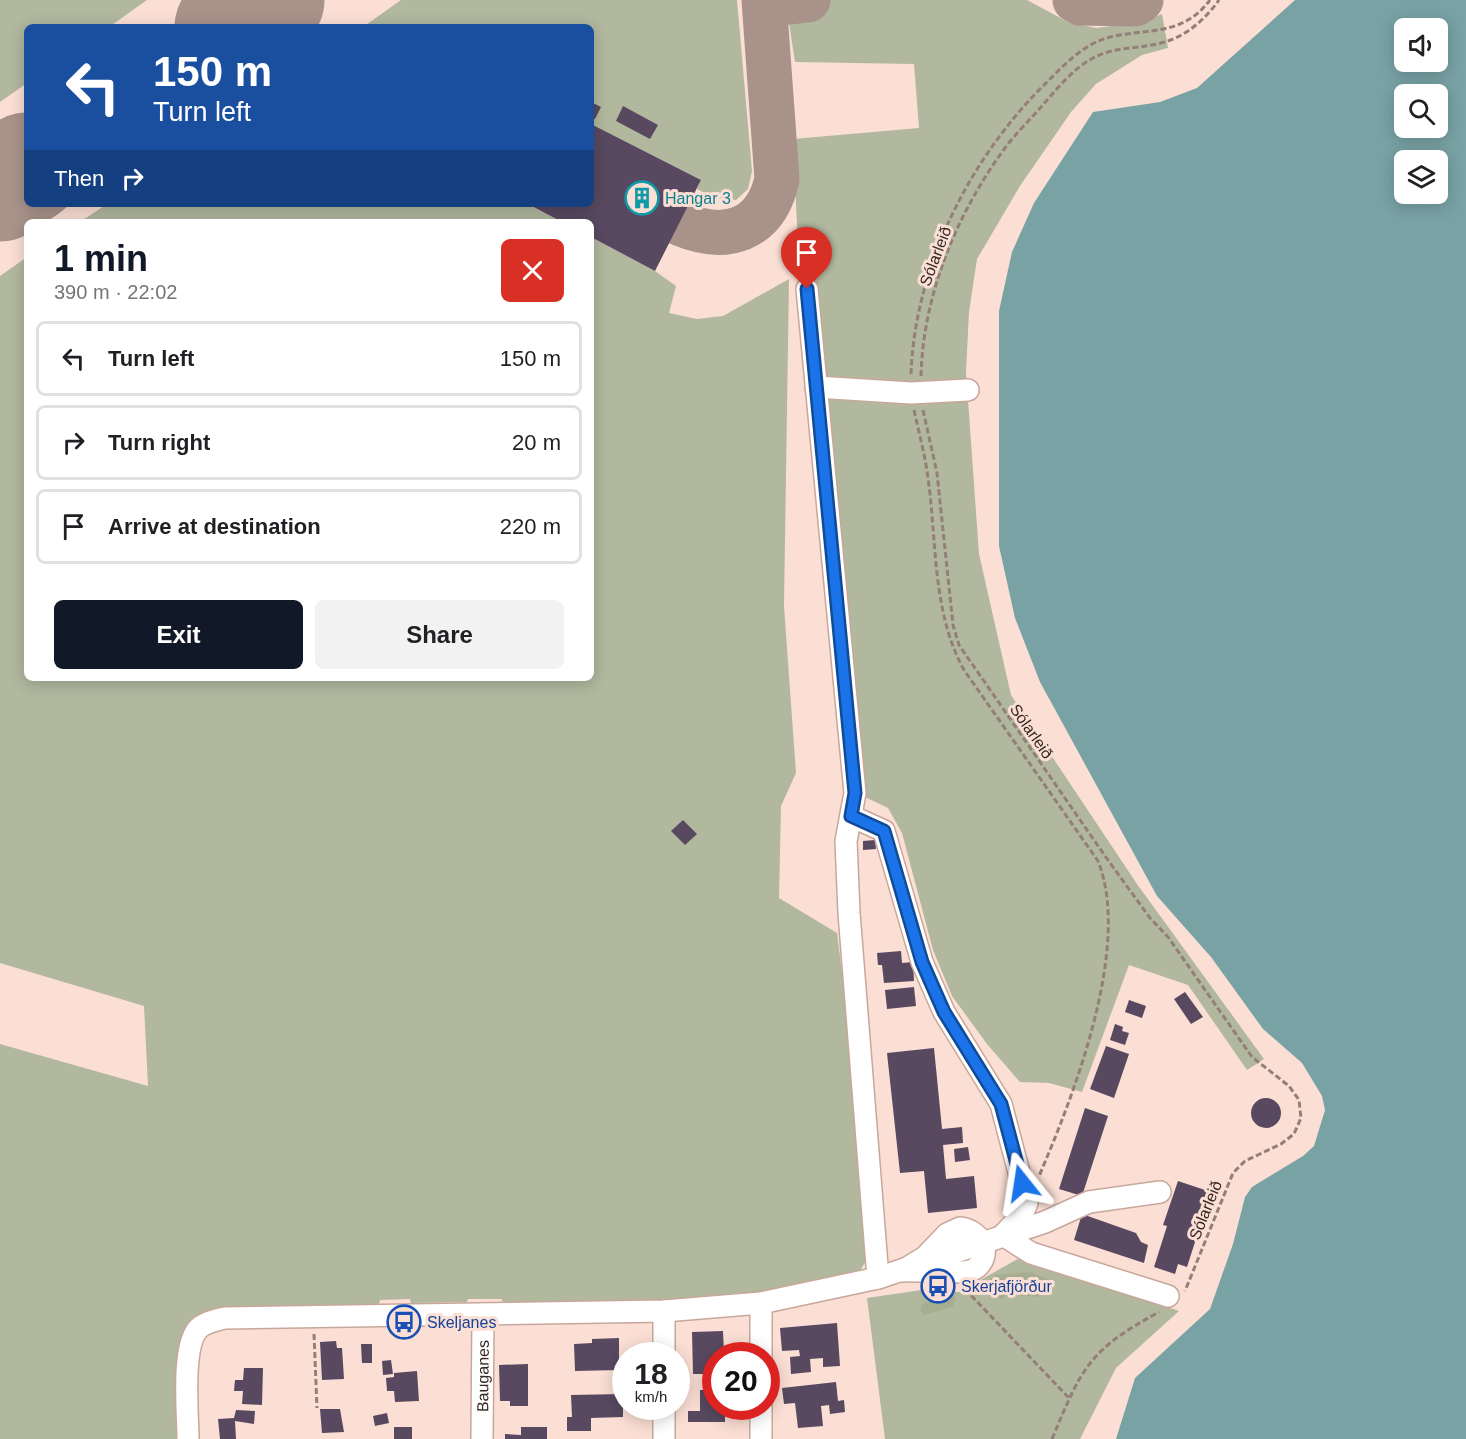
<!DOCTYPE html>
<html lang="en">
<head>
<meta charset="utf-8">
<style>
	body { margin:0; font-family:Arial,sans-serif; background:#f2f2f2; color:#202124; height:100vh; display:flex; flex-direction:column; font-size:22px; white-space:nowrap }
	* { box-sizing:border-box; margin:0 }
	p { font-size:20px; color:#757577 }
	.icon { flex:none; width:33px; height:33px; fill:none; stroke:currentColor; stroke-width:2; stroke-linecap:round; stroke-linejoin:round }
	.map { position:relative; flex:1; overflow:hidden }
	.drawer { position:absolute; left:24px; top:219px; width:570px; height:462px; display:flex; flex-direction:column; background:#fff; border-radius:9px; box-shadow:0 3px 15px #0003 }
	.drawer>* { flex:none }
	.top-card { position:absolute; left:24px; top:24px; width:570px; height:183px; border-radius:9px; box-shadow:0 3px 15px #0003; background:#1a4fa0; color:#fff; overflow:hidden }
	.fabs { position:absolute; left:1394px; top:18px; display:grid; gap:12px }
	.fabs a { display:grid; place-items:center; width:54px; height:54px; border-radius:9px; background:#fff; box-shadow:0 3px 15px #0003; font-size:30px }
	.speed { position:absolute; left:612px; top:1342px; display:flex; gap:12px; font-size:30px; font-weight:700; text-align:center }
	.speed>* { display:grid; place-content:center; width:78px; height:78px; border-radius:50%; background:#fff; box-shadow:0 3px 15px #0003; line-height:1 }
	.speed small { font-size:15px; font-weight:400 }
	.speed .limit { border:9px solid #d22; background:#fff; color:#111 }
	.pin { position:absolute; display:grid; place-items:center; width:51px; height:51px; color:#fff; margin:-62px -26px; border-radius:50% 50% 50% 0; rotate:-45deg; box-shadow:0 0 6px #0007 }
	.pin .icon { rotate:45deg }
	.me { position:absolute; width:66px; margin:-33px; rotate:345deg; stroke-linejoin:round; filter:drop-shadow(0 0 4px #0008) }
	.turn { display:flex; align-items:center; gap:21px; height:126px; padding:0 30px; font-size:27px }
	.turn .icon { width:78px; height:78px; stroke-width:2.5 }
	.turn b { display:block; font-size:42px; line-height:51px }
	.then { display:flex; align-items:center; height:57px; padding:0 30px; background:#0003; gap:12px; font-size:22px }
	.round { display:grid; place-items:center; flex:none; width:63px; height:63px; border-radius:9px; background:#f2f2f2 }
	.summary { display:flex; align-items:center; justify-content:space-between; height:102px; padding:0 30px }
	h1 { font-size:36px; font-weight:700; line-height:45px; color:#111827 }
	.primary-button { display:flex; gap:12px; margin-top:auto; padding:12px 30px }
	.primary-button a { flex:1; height:69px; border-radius:9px; background:#111827; color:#fff; font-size:24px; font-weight:700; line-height:69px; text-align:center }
	.primary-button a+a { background:#f2f2f2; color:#202124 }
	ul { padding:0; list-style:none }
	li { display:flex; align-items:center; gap:18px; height:75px; margin:0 12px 9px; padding:0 18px; border:3px solid #e0e0e0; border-radius:9px }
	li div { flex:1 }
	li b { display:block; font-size:22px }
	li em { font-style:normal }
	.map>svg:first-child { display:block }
	.green { fill:#b1b89e }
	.forest { fill:#a6ae8f }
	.water { fill:#79a2a5; fill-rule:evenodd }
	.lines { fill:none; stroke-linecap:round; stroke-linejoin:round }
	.taxiway { stroke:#a8928a; stroke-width:45 }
	.runway { stroke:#a8928a; stroke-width:111 }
	.building { fill:#584960 }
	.minor-casing { stroke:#c8a79b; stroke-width:24 }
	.path { stroke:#937f78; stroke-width:3; stroke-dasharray:6 3; stroke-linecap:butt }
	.minor { stroke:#fff; stroke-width:21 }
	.route-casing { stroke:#114b97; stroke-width:15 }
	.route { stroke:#1a73e8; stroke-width:10 }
	.labels { text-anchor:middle; stroke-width:6; stroke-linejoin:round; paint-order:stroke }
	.culture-label { font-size:16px; fill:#0d838f; stroke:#fbdfd5; text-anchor:start }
	.street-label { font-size:16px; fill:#352823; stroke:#fbdfd5 }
	.transit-label { font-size:16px; fill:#164399; stroke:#fbdfd5; text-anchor:start }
</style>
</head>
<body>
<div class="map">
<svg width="1466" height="1439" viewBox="0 0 1466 1439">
	<rect width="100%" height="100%" fill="#fbdfd5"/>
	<path class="green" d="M0 0H147L109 27H27V83L0 102Z
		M401 0H737L752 171 748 189 736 200 714 198 697 189 701 180 591 124V27H363Z
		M820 0H1027L1068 22 1096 28 1142 22 1162 14 1168 48 1142 55 1096 84 1071 112 1020 186 977 259 969 312 966 372 979 554 1011 695 1137 884 1264 1059 1247 1070 1188 985 1129 965 1082 1092 1049 1083 1020 1082 987 1044 952 996 933 950 902 833 888 808 848 789 800 288 793 139 919 128 914 64 795 62 787 10 795 3Z
		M107 204H528L562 222H80Z
		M591 237 655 271 676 286 669 313 697 319 723 316 789 279 784 606 796 773 781 806 779 898 837 933 850 1035 867 1259 860 1271C750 1311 619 1303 504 1303L501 1299H468L467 1302 411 1303 410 1299 380 1300 379 1304 205 1311 191 1319 182 1334 180 1439H0V1044L148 1086 144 1006 0 963V276L27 257V678H591Z
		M1023 1256 1179 1311 1116 1368 1080 1439H885L867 1298 928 1289 959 1292Z"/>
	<path class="forest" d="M1031 1272 1049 1280 1044 1292 1036 1297 1010 1294 1001 1299 992 1296 986 1288 987 1281 996 1275Z
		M943 1291 952 1293 956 1299 953 1307 924 1315 920 1310 922 1304 935 1299Z"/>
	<path class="water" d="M1295 0H1466V1439H1116L1135 1378 1210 1309 1233 1244 1245 1197 1252 1187 1303 1156 1314 1146 1325 1110 1322 1096 1302 1063 1263 1029 1211 957 1157 896 1040 682 1015 618 999 546V311L1012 252 1034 203 1093 112 1160 102 1197 88ZM1404 28H1437V62H1404ZM1404 94H1437V128H1404ZM1404 160H1437V194H1404Z"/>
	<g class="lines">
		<path class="taxiway" d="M1075 0 1080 3 1135 4 1141 0
			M765 5 808 0
			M681 224C727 243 766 230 777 179L764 0"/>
		<path class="runway" d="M230 27 269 0
			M0 186 27 168"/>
	</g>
	<path class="building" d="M591 102 601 107 595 119 591 117Z
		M623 106 658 125 650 139 616 121Z
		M591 124 701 180 655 271 591 237V222H562L528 204H591Z
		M683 820 697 834 685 845 671 831Z
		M875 840 876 849 863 850V841Z
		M901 951 902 963 913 962 914 981 884 983 882 965H878L877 953Z
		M914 987 916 1006 887 1009 885 990Z
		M1185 992 1203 1017 1191 1024 1174 999Z
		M1129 1000 1146 1006 1142 1018 1125 1012Z
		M1115 1024 1123 1027 1122 1031 1129 1033 1125 1045 1110 1040Z
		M1106 1046 1129 1054 1114 1098 1090 1089Z
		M934 1048 942 1129 962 1127 963 1143 943 1145 946 1179 974 1176 977 1208 928 1213 924 1171 900 1173 887 1053Z
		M1251 1113a15 15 0 1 1 30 0a15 15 0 1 1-30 0Z
		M1085 1108 1108 1116 1082 1196 1059 1189Z
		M968 1147 970 1160 955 1162 954 1149Z
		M1178 1181 1211 1192 1187 1267 1178 1264 1175 1274 1154 1267 1167 1226 1163 1225Z
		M1082 1214 1136 1233 1141 1242 1148 1245 1144 1263 1074 1240Z
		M837 1323 840 1366 823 1367V1358L810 1359 811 1372 791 1374 790 1357 800 1356 799 1350 782 1351 780 1328Z
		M723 1331 724 1352H736V1356H716V1374H693L692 1332Z
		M619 1338V1370L575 1371 574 1344 592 1343V1339Z
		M336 1341 337 1348H342L344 1379 322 1380 320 1342Z
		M361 1344H372V1363H362Z
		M391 1360 393 1374 383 1375 382 1361Z
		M528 1364V1406H510V1401H500L499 1365Z
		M244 1368H263L262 1405 242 1404 243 1391H234L235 1380H243Z
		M417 1371 419 1401 395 1402 394 1391H387L386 1378 394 1377V1373Z
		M836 1382 838 1401 844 1400 845 1412 830 1414 829 1405 821 1406 823 1426 798 1428 795 1403 784 1404 782 1388Z
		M711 1383H716V1407H725V1422H688V1411H700V1390H711Z
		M623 1394V1417L591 1418V1431H567V1417H572L571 1395Z
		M320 1409H340L344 1432 322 1433Z
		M236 1410 255 1411 254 1424 235 1421 236 1439H220L218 1419 234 1418Z
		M387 1413 389 1423 375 1426 373 1416Z
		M394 1427H412V1439H394Z
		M521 1427H547V1439H505V1434L521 1435Z"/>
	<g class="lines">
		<g class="minor-casing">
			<g id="minor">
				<path d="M807 289 855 793 846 841 849 913 878 1278"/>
				<path d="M816 387 911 393 968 390"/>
				<path d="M851 816 884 831 922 962 944 1012 1001 1104 1027 1203 1022 1215 1003 1235"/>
				<path d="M960 1228C980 1230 994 1253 976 1268 967 1276 919 1269 902 1271L925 1257 947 1234Z"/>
				<path d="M1003 1235 1031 1253 1168 1296"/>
				<path d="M664 1356V1311"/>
				<path d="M761 1356V1303"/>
				<path d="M761 1407V1439"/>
				<path d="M188 1439C188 1414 181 1345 199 1328 206 1322 216 1320 225 1318L664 1311 761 1303 878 1278 1045 1222 1089 1202 1160 1192"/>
				<path id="s1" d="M482 1439 483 1314"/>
				<path d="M664 1439V1407"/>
			</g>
		</g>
		<path class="path" d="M911 374C915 267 969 159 1045 84 1060 69 1075 53 1094 43 1133 24 1178 43 1210 0
			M921 376C923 295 957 213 1005 148 1016 133 1030 120 1041 107 1057 89 1073 68 1095 57 1115 47 1135 49 1157 44 1183 39 1204 21 1219 0
			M914 410C919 433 925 455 928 478 937 542 932 612 964 670L1098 861C1132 946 1074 1095 1039 1176
			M923 410 937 473 953 625 959 645 1105 856 1150 918 1168 937 1252 1057 1289 1086 1299 1100 1301 1118 1294 1134 1281 1144 1245 1161 1233 1173 1185 1291
			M965 1289 1069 1398
			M314 1334 317 1408
			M1052 1439C1082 1367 1089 1350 1159 1312"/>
		<use href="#minor" class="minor"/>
	</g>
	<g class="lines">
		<g class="route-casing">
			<path id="route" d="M807 289 855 793 851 816 884 831 922 962 944 1012 1001 1104 1022 1183"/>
		</g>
		<use href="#route" class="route"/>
	</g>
	<defs>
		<g id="building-ring" transform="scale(1.725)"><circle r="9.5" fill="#fbdfd5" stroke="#0f9aa8" stroke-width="1.5"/><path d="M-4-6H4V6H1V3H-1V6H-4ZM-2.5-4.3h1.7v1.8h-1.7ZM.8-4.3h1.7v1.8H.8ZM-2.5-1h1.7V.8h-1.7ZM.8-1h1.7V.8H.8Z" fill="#0f9aa8"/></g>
		<g id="bus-ring" transform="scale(1.725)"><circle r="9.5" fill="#fbdfd5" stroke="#1a4fb4" stroke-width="1.5"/><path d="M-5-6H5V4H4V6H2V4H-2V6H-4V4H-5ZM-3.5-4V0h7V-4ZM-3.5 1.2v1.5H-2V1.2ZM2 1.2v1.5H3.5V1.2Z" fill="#1a4fb4"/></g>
	</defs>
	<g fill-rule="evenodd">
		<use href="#building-ring" x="642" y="198"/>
		<use href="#bus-ring" x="938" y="1286"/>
		<use href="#bus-ring" x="404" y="1322"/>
	</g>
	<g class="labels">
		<g class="culture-label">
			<text x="665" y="204">Hangar 3</text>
		</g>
		<g class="street-label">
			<text transform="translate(935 256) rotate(-69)" y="6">Sólarleið</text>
			<text transform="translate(1032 731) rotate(55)" y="6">Sólarleið</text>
			<text transform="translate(1205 1210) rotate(-68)" y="6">Sólarleið</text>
			<text dy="6" stroke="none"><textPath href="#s1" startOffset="63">Bauganes</textPath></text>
		</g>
		<g class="transit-label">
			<text x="961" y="1292">Skerjafjörður</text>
			<text x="427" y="1328">Skeljanes</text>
		</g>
	</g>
</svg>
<div class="fabs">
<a><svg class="icon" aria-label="sound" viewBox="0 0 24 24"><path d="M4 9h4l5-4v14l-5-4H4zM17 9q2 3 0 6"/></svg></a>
<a><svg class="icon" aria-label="search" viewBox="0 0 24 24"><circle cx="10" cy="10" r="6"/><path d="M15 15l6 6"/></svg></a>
<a><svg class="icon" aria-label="layers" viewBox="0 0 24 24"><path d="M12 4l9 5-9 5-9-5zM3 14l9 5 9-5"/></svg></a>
</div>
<div class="speed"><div>18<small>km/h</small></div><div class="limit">20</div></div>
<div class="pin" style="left:807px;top:289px;background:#d93025"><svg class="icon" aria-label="arrive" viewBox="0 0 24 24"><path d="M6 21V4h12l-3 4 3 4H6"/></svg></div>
<svg class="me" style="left:1022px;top:1183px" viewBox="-20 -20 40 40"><path d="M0-17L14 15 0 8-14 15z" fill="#1a73e8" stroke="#fff" stroke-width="4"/></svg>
<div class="top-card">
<div class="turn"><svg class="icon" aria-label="left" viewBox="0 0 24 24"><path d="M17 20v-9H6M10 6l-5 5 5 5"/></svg><div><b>150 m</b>Turn left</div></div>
<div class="then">Then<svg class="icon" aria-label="right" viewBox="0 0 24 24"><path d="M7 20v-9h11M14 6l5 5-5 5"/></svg></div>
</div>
<section class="drawer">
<div class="summary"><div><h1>1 min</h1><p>390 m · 22:02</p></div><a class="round" style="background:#d93025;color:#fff"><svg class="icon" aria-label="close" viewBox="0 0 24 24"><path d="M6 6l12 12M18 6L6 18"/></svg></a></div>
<ul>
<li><svg class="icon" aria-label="left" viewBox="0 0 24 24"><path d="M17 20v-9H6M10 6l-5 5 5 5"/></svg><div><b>Turn left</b></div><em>150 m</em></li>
<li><svg class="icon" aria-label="right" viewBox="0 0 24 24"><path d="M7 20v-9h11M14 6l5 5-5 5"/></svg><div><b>Turn right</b></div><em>20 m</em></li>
<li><svg class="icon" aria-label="arrive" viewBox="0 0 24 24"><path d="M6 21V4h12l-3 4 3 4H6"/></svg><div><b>Arrive at destination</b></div><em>220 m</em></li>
</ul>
<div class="primary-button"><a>Exit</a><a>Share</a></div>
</section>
</div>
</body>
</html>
